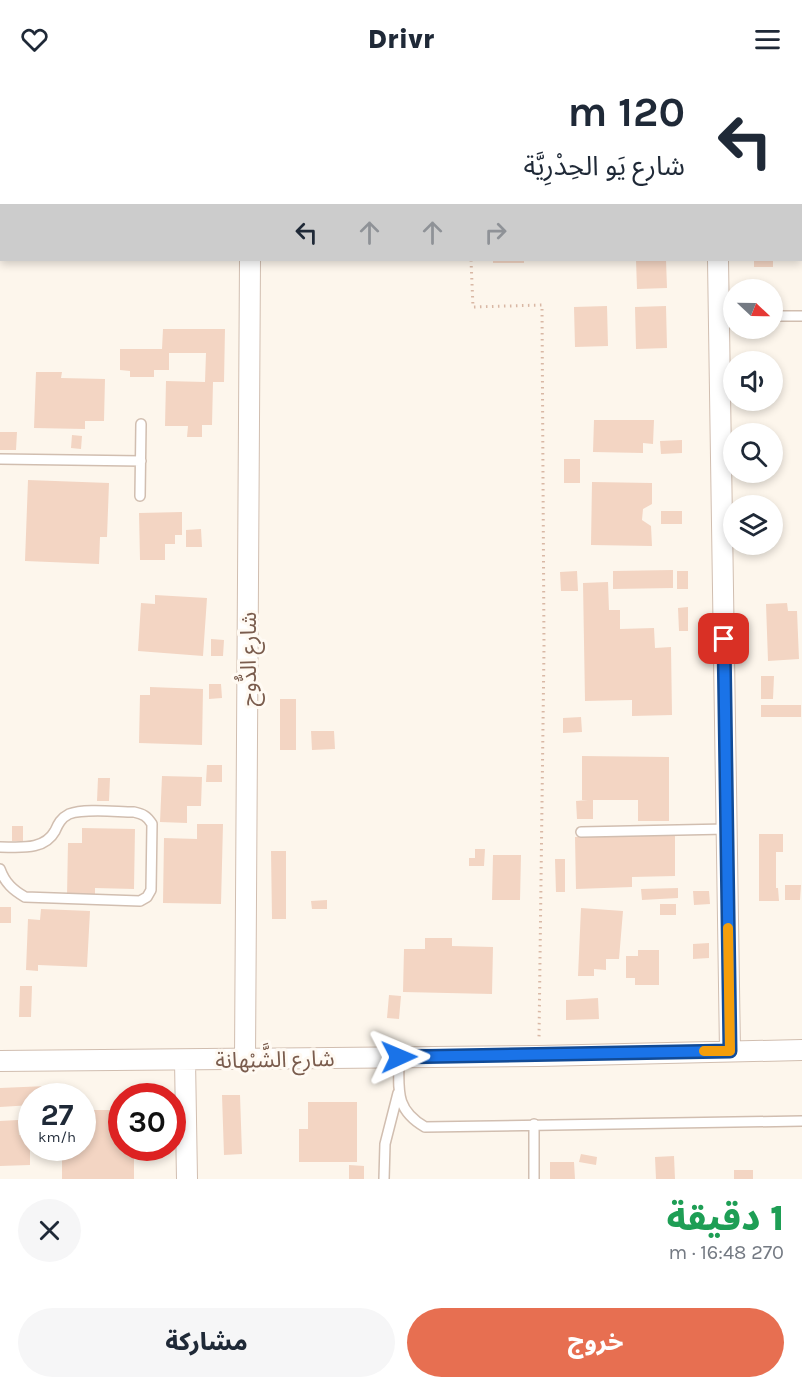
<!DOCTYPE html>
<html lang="ar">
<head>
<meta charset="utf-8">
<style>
	body { margin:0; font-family:Karla,"Noto Sans Arabic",sans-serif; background:#f6f6f7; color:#1f2937; direction:rtl; height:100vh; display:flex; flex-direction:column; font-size:22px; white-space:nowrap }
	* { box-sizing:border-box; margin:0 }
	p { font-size:20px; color:#747a83 }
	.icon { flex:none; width:33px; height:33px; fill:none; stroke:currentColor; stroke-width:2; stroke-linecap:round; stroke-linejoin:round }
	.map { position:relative; height:1101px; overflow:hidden; direction:ltr }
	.details { display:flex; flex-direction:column; background:#fff; flex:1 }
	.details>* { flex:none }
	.banner { position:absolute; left:0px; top:0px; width:802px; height:183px; box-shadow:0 3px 9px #0003; direction:rtl; background:#fff; color:#1f2937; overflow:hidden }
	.needle { width:39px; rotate:112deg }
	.controls { position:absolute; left:723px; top:201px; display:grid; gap:12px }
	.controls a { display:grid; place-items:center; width:60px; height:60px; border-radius:50%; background:#fff; box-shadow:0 3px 9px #0003; font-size:30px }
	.speed { position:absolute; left:18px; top:1005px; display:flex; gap:12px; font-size:30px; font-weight:700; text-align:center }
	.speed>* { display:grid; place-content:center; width:78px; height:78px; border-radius:50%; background:#fff; box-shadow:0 3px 9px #0003; line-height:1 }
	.speed small { font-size:15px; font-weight:400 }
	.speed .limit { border:9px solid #d22; background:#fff; color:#111 }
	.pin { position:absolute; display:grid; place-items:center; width:51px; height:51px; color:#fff; margin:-26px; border-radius:12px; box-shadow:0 3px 9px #0006 }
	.me { position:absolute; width:66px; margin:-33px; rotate:89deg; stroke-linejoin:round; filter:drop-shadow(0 0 4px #0008) }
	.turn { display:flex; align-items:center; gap:21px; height:126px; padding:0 18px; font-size:27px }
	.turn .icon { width:78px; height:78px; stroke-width:2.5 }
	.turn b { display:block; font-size:42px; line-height:51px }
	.lanes { display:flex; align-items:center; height:57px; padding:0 18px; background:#0003; justify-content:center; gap:30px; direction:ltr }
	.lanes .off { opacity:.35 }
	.round { display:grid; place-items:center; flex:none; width:63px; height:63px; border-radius:32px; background:#f6f6f7 }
	.summary { display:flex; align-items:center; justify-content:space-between; height:102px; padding:0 18px }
	h1 { font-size:36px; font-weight:800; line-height:45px; color:#1e9e55 }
	.cta { display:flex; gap:12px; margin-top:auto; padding:12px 18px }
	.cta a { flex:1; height:69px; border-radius:36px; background:#e76f51; color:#fff; font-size:24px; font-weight:800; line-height:69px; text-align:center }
	.cta a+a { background:#f6f6f7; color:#1f2937 }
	header { display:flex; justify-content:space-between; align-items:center; height:78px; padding:0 18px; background:#fff; font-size:27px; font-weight:800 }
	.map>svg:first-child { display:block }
	.building { fill:#f3d5c3 }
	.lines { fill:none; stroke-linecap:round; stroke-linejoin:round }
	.service-casing { stroke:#d1beb0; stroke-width:12 }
	.minor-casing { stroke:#d1beb0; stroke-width:22 }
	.path { stroke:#d9b8a5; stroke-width:3; stroke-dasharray:1.5 4.5; stroke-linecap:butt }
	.service { stroke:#fff; stroke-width:9 }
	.minor { stroke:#fff; stroke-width:20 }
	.route-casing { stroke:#114b97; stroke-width:15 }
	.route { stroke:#1a73e8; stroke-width:10 }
	.slow { stroke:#f59e0b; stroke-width:10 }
	.labels { text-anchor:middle; stroke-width:6; stroke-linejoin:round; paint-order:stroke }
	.street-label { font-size:22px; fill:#7a5c4d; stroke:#fffaf3 }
</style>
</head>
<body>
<header><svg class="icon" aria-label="menu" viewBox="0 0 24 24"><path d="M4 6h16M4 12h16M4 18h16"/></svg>Drivr<svg class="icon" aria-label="heart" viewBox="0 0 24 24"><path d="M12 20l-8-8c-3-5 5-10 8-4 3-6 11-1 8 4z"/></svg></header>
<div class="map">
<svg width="802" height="1101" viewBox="0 0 802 1101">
	<rect width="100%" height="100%" fill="#fdf6ec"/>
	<path class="building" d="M493 182H524V185H493Z
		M636 182H666L667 210 637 211Z
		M754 182H773V189H754Z
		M607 228 608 268 575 269 574 229Z
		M666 228 667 270 636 271 635 229Z
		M163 251H225L224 304H213L212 347H202V359H187L188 348H165L166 303 205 304 206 275H169V292H154V299H130V293L120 292V271H162Z
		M36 294H62L61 300 105 301 104 343H85V351L34 350Z
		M594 342H654L653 366 643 365V375L593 374Z
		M0 354H17L16 372H0Z
		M72 357 82 358 81 371 71 370Z
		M682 362V375L661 376 660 363Z
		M564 381H580V405H564Z
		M28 402 109 405 107 459H100L99 486 25 483Z
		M592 404 652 405V426L643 431 642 442 651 448 652 468 591 467Z
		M661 433H682V446H661Z
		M182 434V457H175V466H165V482H140L139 435Z
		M201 451 202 469H186V452Z
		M673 492V510L613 511V493Z
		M577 493 578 513H561L560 494Z
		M677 493H688V511H677Z
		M608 504 609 532H620V551L654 550 655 570 671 569 672 637 632 638V622L585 623 583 505Z
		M155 517 207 520 203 578 138 573 141 525 155 526Z
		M787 525 788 533H797L799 581 768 583 766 526Z
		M688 529V553H679L678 530Z
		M211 561 224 562 223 578H211Z
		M761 598H774L773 621H761Z
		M209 606H221L222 620 209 621Z
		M150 609 203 611 202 667 139 665 140 617H150Z
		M280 621H296V672H280Z
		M761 627H801V639H761Z
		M581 639 582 654 563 655V640Z
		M311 653H334L335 671 312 672Z
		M582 678 669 679V743H638V722H593V741H577L576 723 588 722H582Z
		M207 687H222V704H206Z
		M162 698 202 699 201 728H187V745L160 744Z
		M98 700H110L109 723H97Z
		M197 746H223L221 826 163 825 164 760 197 761Z
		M12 748H23V763H12Z
		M82 750 135 751 134 811 95 810V818H67L68 765H82Z
		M675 756V798L632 799V809L576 811 575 759Z
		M759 756H783V774H776V810H778L779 823H759Z
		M475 771H485L484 788H469V780H475Z
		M271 773H286V841H272Z
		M493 777H521L520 822H492Z
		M555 781H565V814H556Z
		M785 807H801L800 822H785Z
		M678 810V820L642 822 641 811Z
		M693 813H709L710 826 694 827Z
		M327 822V831H312L311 823Z
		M660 826H676V837H660Z
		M0 829H11V845H0Z
		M581 830 623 833 619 881H606V892L594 891V898H578Z
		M41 831 90 833 87 889 38 887V893L26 892 28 841 40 842Z
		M425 860H452V868L493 869 492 916 403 914 404 871H425Z
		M709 865V880L693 881V866Z
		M638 872H659V907H635V900H626V878H638Z
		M20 908H32L31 939H19Z
		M389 917 401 918 399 941 387 940Z
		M598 920 599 941 566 942V922Z
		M47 1008V1018H32V1027L0 1029V1010Z
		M222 1017H240L242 1076 224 1077Z
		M308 1024H357V1084H299V1051H308Z
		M82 1032H122V1070H140V1078H134V1101H62V1070H82Z
		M18 1042 19 1057H30V1087L0 1088V1043Z
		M581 1076 597 1079 596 1087 579 1084Z
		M674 1078 675 1101H656L655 1079Z
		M550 1084H574L575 1101H550Z
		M349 1087 364 1088V1101H349Z
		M734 1092H753V1101H734Z"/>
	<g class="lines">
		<g class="service-casing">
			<path id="service" d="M772 238H802
				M0 381 141 383
				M140 418 141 346
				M581 754 727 751
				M0 769C19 769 44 773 55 753 58 746 61 740 69 736 85 730 117 734 134 734 143 736 147 738 152 746L151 812 147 819 140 823 25 819C13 812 5 805 0 791
				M399 979C399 1011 394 1031 425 1049L802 1043
				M534 1046V1101
				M384 1101 385 1066 398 1015"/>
		</g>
		<g class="minor-casing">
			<path id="minor" d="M258 2V0
				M659 2V0
				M801 123H802
				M0 158H2
				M718 182 730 973
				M245 981 250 182
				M185 982 187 1101
				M0 983 539 978 802 972"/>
		</g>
		<path class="path" d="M471 182 473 229 542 227 544 569 539 960"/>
		<use href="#service" class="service"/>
		<use href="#minor" class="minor"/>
	</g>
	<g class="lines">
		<g class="route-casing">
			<path id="route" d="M399 979 730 973 724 561"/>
		</g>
		<use href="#route" class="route"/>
		<path class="slow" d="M704 973H730L728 850"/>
	</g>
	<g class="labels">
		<g class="street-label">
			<text transform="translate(248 581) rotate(-90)" y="8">شارع الدُّوح</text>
			<text transform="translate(275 981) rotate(-1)" y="8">شارع الشَّبْهانة</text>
		</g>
	</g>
</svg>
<div class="controls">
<a><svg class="needle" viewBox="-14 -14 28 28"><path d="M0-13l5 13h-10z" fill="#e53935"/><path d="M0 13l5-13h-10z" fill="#747a83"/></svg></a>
<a><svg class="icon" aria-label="sound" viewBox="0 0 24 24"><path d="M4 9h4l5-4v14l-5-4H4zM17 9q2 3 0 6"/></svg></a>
<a><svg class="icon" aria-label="search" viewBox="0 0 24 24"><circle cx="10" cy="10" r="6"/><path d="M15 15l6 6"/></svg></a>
<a><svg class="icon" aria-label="layers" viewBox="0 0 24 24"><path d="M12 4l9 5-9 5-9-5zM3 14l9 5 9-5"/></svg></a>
</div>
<div class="speed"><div>27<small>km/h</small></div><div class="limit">30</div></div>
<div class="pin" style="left:724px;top:561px;background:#d93025"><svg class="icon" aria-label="arrive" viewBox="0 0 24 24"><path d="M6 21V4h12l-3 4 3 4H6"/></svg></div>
<svg class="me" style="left:399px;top:979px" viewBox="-20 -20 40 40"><path d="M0-17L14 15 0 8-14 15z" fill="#1a73e8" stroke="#fff" stroke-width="4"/></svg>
<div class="banner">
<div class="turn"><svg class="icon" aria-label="left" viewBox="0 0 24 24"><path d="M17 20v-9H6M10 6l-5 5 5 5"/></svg><div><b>120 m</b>شارع يَو الحِدْرِيَّة</div></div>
<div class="lanes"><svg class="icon" aria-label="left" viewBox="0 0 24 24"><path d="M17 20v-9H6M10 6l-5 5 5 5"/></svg><svg class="icon off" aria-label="ahead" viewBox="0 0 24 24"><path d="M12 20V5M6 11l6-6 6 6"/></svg><svg class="icon off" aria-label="ahead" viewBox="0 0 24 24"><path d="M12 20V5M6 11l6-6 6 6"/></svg><svg class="icon off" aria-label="right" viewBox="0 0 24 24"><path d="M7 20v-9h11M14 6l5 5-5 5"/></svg></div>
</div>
</div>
<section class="details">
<div class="summary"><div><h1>1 دقيقة</h1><p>270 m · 16:48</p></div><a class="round"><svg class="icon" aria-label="close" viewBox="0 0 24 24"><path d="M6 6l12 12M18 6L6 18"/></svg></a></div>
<div class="cta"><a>خروج</a><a>مشاركة</a></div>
</section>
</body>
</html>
